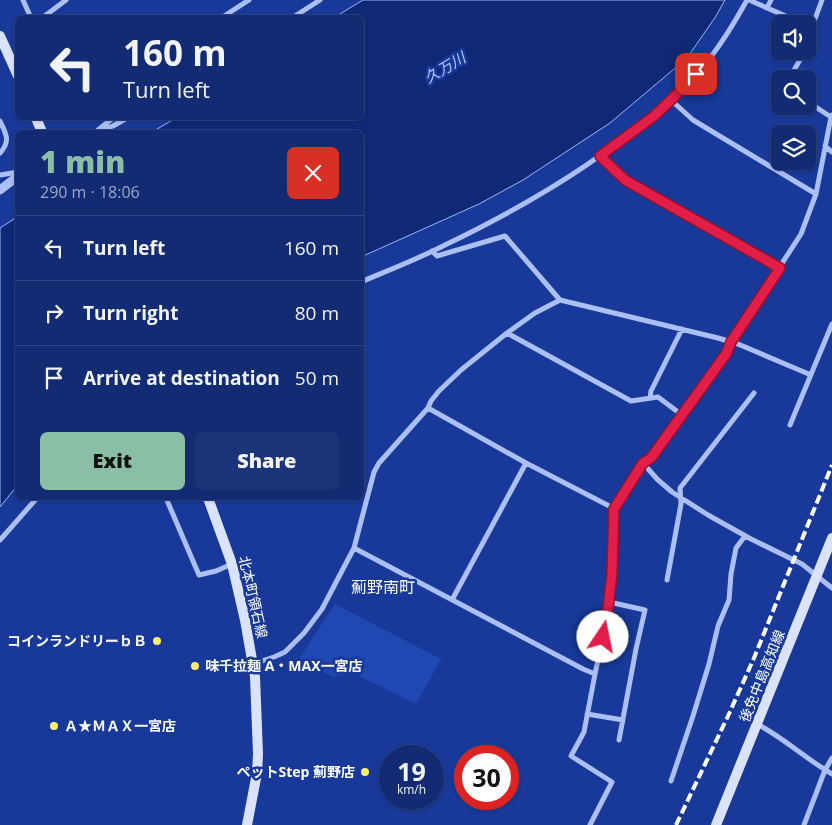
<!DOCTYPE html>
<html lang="en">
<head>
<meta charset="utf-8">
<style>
	body { margin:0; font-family:"Open Sans","Noto Sans JP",sans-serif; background:#1b3378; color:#f1f3f6; height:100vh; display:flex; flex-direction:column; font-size:19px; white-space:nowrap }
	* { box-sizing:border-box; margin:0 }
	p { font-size:16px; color:#9ca7c4 }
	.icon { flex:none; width:28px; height:28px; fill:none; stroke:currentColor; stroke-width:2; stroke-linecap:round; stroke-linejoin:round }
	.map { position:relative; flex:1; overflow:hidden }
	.panel { position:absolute; left:15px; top:130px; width:349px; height:370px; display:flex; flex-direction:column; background:#122b73; border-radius:8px; box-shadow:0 1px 4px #0004,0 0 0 1px #314785 }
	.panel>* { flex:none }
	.hud { position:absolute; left:15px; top:15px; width:349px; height:105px; border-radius:8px; box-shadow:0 1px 4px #0004,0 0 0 1px #314785; background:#122b73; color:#f1f3f6; overflow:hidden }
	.controls { position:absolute; left:771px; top:15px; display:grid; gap:10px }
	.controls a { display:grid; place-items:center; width:45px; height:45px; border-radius:8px; background:#122b73; box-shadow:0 1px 4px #0004,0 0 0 1px #314785; font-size:25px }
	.speed { position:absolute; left:379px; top:745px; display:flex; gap:10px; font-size:25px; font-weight:700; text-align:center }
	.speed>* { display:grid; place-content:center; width:65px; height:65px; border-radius:50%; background:#122b73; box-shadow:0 1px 4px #0004,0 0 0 1px #314785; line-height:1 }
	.speed small { font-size:12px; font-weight:400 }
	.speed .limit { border:8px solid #d22; background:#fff; color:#111 }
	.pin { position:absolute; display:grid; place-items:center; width:42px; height:42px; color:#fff; margin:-21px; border-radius:10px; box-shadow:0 2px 8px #0006 }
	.me { position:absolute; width:55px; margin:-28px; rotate:11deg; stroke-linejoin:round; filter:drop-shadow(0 0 4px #0008) }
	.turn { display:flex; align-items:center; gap:18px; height:105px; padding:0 25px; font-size:22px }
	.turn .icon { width:65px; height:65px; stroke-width:2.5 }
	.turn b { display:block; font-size:35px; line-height:42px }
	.round { display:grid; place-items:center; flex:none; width:52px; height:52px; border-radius:8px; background:#1b3378 }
	.summary { display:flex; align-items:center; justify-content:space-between; height:85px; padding:0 25px }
	h1 { font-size:30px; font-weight:800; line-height:38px; color:#8abfa5 }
	.cta { display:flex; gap:10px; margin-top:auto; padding:10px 25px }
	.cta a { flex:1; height:58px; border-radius:8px; background:#8abfa5; color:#111; font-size:20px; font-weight:800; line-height:58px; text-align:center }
	.cta a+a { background:#1b3378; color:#f1f3f6 }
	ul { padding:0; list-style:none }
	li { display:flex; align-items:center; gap:15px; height:65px; padding:0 25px; border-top:1px solid #314785 }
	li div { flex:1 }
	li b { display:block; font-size:19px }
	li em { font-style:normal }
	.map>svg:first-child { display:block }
	.green { fill:#2048b3 }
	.water { fill:#0f2976; stroke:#9fb7f4 }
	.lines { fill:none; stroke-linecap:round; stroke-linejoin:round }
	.minor { stroke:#acbff2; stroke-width:5 }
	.tertiary { stroke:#acbff2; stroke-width:9 }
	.secondary { stroke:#dbe3fc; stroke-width:10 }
	.rail { stroke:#fff; stroke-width:4; stroke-dasharray:9 4; stroke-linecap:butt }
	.route-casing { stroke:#92132f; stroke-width:12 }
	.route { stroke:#e11d48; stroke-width:9 }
	.poi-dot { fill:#ffef6d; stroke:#183999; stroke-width:2 }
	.labels { text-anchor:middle; stroke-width:5; stroke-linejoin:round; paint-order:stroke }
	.street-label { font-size:14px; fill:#fff; stroke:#183999 }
	.poi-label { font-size:14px; font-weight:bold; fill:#fff; stroke:#183999; text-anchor:end }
	.water-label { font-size:15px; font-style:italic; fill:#b9caf8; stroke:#183999 }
	.quarter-label { font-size:16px; fill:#fff; stroke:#183999 }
</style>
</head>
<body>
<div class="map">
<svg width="832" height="825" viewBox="0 0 832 825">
	<rect width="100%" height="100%" fill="#183999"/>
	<path class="green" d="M335 604 441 659 416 704 353 673 333 677 299 659Z"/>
	<path class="water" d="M363 0H725L716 16 687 58 610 123 523 180 479 204 361 257V132H152L176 118H361V18L335 17Z
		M17 217V486L0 507V228Z"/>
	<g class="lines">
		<path class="minor" d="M23 0 31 18
			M749 0 804 24
			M767 8 771 0
			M42 18 66 0
			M221 18 249 0
			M292 18 320 0
			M808 25 812 27 808 40
			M812 27 822 0
			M789 79 801 58 804 51
			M671 100 693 120 816 194
			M808 102 831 117 832 115
			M0 121C6 134 11 141 0 153
			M98 130 113 118
			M96 132 113 126 127 118
			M825 146 832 152
			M600 156 625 180 780 268
			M0 175 18 172
			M432 251 437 256 505 236 560 300 718 338 731 342 801 234 816 194 831 117
			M361 282C389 270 418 259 445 245 507 215 567 182 621 140 654 116 685 90 710 58 724 40 736 20 747 0
			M507 333 631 401 658 397 682 415
			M650 398 651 391 682 329
			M428 408 526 463 615 509
			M790 425 832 324
			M643 463 657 479 672 492 708 515 751 539 802 564 832 588
			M166 498 199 575 216 571 232 564
			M0 540 37 498
			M354 548 583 669 595 674
			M667 580 681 504 680 488 754 393
			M452 600 526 463
			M609 602 645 610 636 649 619 740
			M253 664 274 657 285 652 304 633 322 609 354 548 374 472 379 463 428 408 431 401 439 391 461 370 507 333 535 313 560 300
			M587 714 623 720
			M757 724C784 738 806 759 832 774
			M671 781 693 716 709 664 718 626 729 600 731 574 736 548 745 536
			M590 825 612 782 571 756 584 732 595 674 607 618 612 573 615 509 643 463 651 458 726 354 731 342 738 344 811 375
			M804 825 825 770 832 758"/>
		<path class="tertiary" d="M0 190 18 176"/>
		<path class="secondary" d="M0 36 18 76
			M36 118 42 132
			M208 498 232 564 245 620 255 677 258 754 257 773 247 825
			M716 825 832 538"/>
		<path class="rail" d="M676 825 728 716 754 658 832 465"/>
	</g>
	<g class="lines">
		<g class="route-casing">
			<path id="route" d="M603 637 607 618 612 573 614 509 643 463 651 458 726 354 731 342 780 268 625 180 600 156 654 116 671 100 696 74"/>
		</g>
		<use href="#route" class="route"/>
	</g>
	<g class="poi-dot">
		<circle cx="157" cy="641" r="5"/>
		<circle cx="195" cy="666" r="5"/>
		<circle cx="54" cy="726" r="5"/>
		<circle cx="365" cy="772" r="5"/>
	</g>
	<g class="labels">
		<g class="street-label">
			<text transform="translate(253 597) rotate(77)" y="5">北本町領石線</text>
			<text transform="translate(762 676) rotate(-68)" y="5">後免中島高知線</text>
		</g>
		<g class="poi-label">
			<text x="147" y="646">コインランドリーｂＢ</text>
			<text x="205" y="671" text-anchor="start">味千拉麺 A・MAX一宮店</text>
			<text x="64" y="731" text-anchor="start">Ａ★ＭＡＸ一宮店</text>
			<text x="355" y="777">ペットStep 薊野店</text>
		</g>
		<g class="water-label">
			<text transform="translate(445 68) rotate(-31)" y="5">久万川</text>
		</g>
		<g class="quarter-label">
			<text x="383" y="593">薊野南町</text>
		</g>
	</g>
</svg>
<div class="controls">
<a><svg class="icon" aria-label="sound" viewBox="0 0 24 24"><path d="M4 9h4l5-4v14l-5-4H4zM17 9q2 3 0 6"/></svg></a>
<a><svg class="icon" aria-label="search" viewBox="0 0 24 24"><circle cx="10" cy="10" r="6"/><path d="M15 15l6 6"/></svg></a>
<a><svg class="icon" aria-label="layers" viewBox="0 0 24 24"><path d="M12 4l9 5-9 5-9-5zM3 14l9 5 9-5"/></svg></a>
</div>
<div class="speed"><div>19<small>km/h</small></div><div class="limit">30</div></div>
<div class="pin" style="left:696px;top:74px;background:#d93025"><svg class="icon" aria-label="arrive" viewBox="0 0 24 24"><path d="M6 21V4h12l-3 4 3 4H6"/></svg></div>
<svg class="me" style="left:603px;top:637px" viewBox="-20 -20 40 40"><circle r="19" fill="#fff"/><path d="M0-13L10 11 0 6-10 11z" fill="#e11d48"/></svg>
<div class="hud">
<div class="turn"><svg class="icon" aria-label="left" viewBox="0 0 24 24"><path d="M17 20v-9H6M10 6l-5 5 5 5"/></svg><div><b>160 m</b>Turn left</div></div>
</div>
<section class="panel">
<div class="summary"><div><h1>1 min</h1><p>290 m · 18:06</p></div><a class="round" style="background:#d93025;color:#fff"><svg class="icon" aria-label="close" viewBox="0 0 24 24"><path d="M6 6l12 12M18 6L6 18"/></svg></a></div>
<ul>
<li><svg class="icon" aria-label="left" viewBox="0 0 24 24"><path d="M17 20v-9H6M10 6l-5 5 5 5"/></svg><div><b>Turn left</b></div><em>160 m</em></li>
<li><svg class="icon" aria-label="right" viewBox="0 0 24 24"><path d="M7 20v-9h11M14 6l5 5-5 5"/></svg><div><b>Turn right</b></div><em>80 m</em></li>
<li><svg class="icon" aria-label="arrive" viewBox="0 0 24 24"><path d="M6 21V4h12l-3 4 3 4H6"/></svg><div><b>Arrive at destination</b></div><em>50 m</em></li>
</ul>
<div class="cta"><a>Exit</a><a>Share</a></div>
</section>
</div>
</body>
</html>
